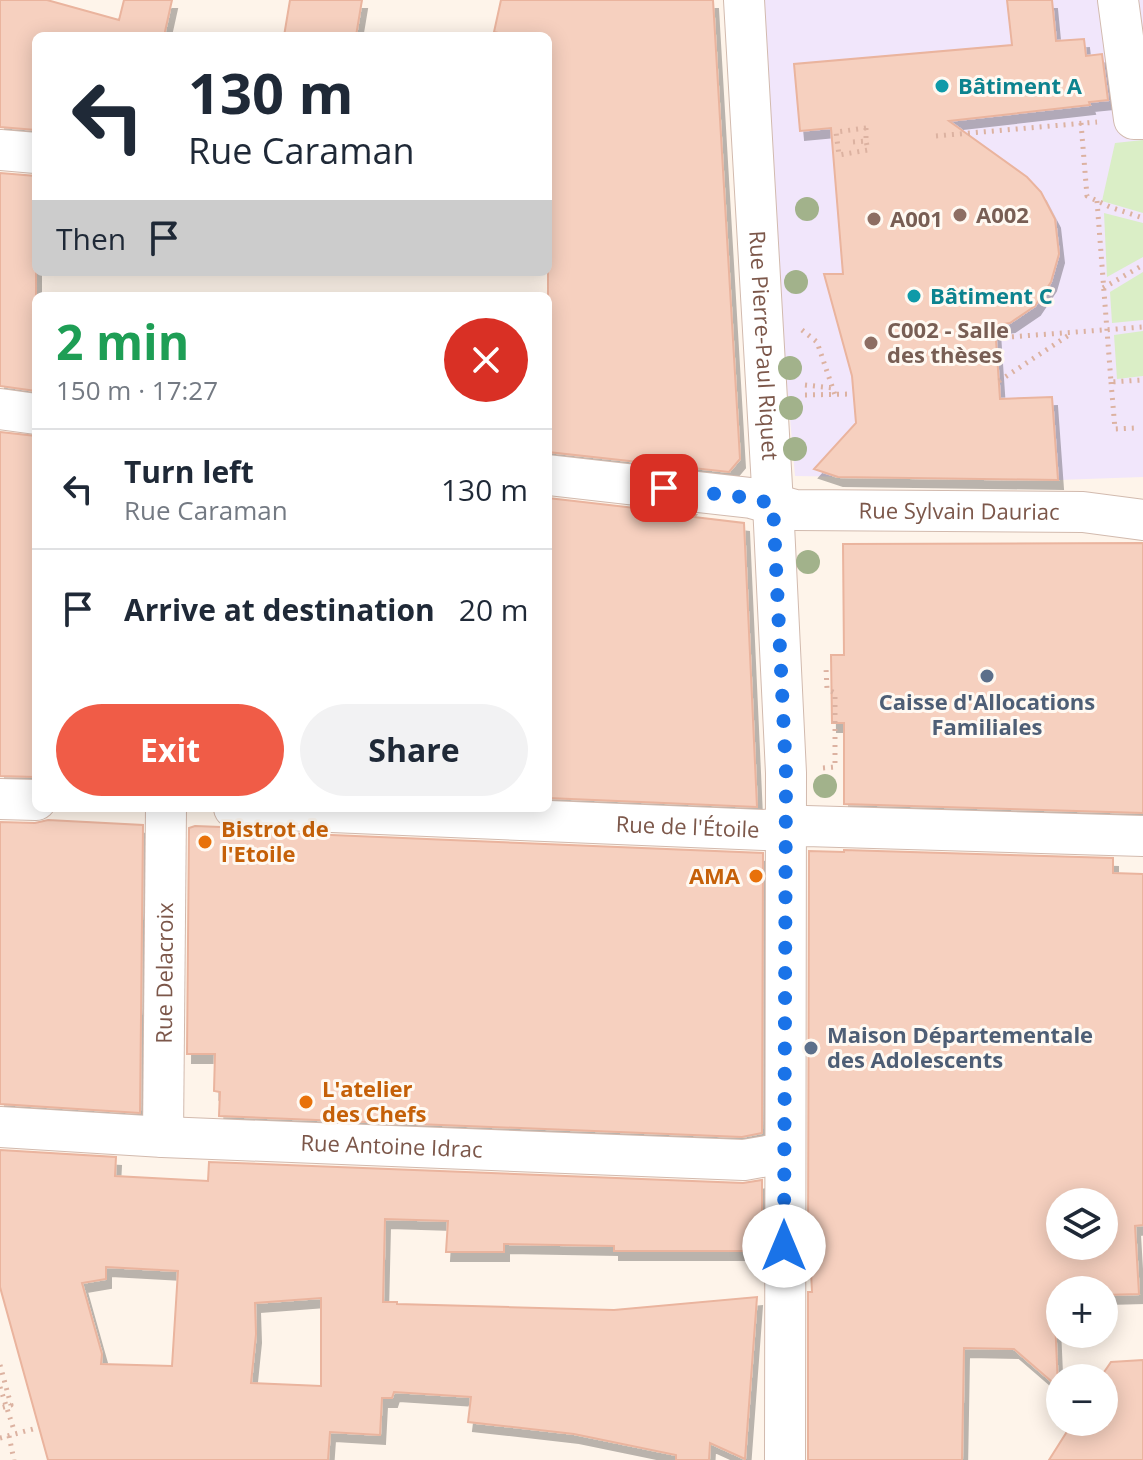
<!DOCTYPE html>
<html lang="en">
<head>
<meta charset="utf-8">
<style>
	body { margin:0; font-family:"Open Sans",sans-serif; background:#f2f2f3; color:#1f2937; height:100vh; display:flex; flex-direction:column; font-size:30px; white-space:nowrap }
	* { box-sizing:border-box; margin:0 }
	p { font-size:26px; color:#747a83 }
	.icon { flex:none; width:44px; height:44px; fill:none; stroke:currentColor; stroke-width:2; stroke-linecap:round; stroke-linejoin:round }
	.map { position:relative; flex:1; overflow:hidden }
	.panel { position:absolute; left:32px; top:292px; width:520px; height:520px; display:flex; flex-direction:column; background:#fff; border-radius:12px; box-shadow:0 4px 20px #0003 }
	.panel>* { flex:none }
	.banner { position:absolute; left:32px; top:32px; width:520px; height:244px; border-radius:12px; box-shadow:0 4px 20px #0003; background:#fff; color:#1f2937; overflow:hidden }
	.buttons { position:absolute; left:1046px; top:1188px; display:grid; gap:16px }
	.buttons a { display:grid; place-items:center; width:72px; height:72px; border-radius:50%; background:#fff; box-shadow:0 4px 20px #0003; font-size:40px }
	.pin { position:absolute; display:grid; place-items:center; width:68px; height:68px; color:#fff; margin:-34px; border-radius:16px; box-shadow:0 4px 12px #0006 }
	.me { position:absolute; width:88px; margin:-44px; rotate:0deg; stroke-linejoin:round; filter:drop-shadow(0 0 6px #0008) }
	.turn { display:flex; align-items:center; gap:28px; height:168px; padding:0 24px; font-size:36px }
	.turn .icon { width:104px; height:104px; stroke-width:2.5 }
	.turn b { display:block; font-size:56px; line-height:68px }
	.then { display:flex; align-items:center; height:76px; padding:0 24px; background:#0003; gap:16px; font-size:30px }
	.round { display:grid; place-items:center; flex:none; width:84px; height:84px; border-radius:42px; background:#f2f2f3 }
	.headline { display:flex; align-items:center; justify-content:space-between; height:136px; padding:0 24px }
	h1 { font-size:48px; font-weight:700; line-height:60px; color:#1e9e55 }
	.primary-button { display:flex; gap:16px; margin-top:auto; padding:16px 24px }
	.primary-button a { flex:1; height:92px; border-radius:48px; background:#f05c47; color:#fff; font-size:32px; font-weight:700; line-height:92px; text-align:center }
	.primary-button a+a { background:#f2f2f3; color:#1f2937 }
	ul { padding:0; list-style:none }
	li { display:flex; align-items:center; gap:24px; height:120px; padding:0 24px; border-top:2px solid #e0e1e3 }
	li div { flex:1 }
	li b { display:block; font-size:30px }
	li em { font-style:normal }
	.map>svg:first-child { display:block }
	.education { fill:#f1e6fb }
	.green { fill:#daeec6 }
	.building { fill:#f6d0bf; stroke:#eab49e; stroke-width:2; fill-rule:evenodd; filter:url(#shadow) }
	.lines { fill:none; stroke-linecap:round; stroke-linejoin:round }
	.minor-casing { stroke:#d2baae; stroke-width:42 }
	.path { stroke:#dcb2a1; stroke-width:5; stroke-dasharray:2 6; stroke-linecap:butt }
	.minor { stroke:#fff; stroke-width:40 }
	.tree { fill:#a2b28b }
	.route { stroke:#1a73e8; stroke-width:14; stroke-dasharray:0 25.2 }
	.culture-dot { fill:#0f9aa8; stroke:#fff9f2; stroke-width:3 }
	.education-dot { fill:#8d6e63; stroke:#fff9f2; stroke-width:3 }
	.service-dot { fill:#5c6f8a; stroke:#fff9f2; stroke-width:3 }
	.food-dot { fill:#e8710a; stroke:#fff9f2; stroke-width:3 }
	.labels { text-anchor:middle; stroke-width:6; stroke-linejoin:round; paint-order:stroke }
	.culture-label { font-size:22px; font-weight:bold; fill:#0d838f; stroke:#fff9f2; text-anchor:start }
	.education-label { font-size:22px; font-weight:bold; fill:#785e54; stroke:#fff9f2; text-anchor:start }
	.street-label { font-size:22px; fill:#7c574a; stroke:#fff9f2 }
	.service-label { font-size:22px; font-weight:bold; fill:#4e5e75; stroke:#fff9f2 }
	.food-label { font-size:22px; font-weight:bold; fill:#c56008; stroke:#fff9f2; text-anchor:start }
</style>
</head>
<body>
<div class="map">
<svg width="1143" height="1460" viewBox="0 0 1143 1460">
	<defs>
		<filter id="shadow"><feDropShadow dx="5" dy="9" stdDeviation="0" flood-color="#0004"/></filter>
	</defs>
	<rect width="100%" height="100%" fill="#fef4ea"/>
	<path class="education" d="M762 0H1143V477L1058 480 795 476 781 314Z"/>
	<path class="green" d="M1143 140V213L1102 201 1115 143Z
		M1104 213 1143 223V257L1107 277Z
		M1143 272V320L1112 323 1110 292Z
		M1143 331V376L1117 379 1114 335Z"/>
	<path class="building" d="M0 0H47L119 20 124 0H172L164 36H36V130L0 127Z
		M290 0H362L356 36H284Z
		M501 0H713L740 459 729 472 548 452V36H511L494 32Z
		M1007 0H1052L1056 41 1084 39 1086 56 1102 54 1108 100 1089 102 1090 105 949 121 1027 177 1041 192 1055 219 1059 254 1051 282 1035 306 1010 323 995 325 1000 399 1052 397 1058 480 838 477 814 469 856 423 852 376 824 274H843L831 128 800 131 794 64 1012 45Z
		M0 173 36 176V391L0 386Z
		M0 432 36 436V777L0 776Z
		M548 498 696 515 694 517 744 523 757 807 548 798Z
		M1143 543V813L844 804V723H832L831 655H844L843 544Z
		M48 820 143 825 140 1113 0 1104V822L35 823Z
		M195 826 221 827 233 831 763 853 762 1133 742 1137 219 1116 220 1092 214 1091 215 1054H187L189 828Z
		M844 850 1113 858V873L1143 874V1225L1135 1226 1139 1294 1104 1295V1290H1060V1297H1054L1058 1387 1014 1349 964 1348 962 1460H808V1292H812L810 1251H808L809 851 844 852ZM1060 1202H1104V1246H1060Z
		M0 1150 116 1157 115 1176 208 1181 209 1162 743 1183 762 1180V1251H614V1246L504 1244V1252H446L448 1221 385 1219 383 1302H397V1304L614 1310 757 1297 745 1459 710 1443 709 1460H676V1455L574 1434 468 1422 471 1397 394 1392 392 1398H382L380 1435 330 1432 328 1460H48L0 1287ZM106 1267 178 1271 172 1366 101 1364 102 1354 82 1283 106 1279ZM321 1298V1386L251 1383 256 1334 255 1303Z
		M1143 1360V1460H1049L1073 1422H1104V1378H1100L1111 1362Z"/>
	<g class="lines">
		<g class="minor-casing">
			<g id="minor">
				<path id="s1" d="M744 0 773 504 786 773 785 1460"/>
				<path d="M1118 0 1134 119H1143"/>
				<path d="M0 150 36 153"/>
				<path d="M0 409 36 414"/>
				<path id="s2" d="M548 475 751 498 795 510 1083 512 1143 520"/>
				<path d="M0 799 36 800"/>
				<path id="s3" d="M234 808 764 830 806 826 1143 836"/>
				<path id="s4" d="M0 1127 163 1137 744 1160 784 1153"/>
				<path id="s5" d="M163 1137 166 808"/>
			</g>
		</g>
		<path class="path" d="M1081 123 1087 196 1110 207 1143 218
			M866 128 836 132 839 155 868 150 866 141
			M936 136 1097 122
			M853 142 866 141V128
			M1097 201 1111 382 1143 380
			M1103 288 1143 265
			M802 330 817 342 835 395
			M996 338 1143 327
			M999 381 1072 333
			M1111 382 1115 429 1135 428
			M805 385 833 388
			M805 395 852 394
			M823 768 835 767V693L827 689 826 668
			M0 1365 11 1405 0 1408
			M0 1387 13 1427
			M9 1436 14 1460
			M0 1438 33 1429"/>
		<use href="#minor" class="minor"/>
	</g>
	<g class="tree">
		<circle cx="807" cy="209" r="12"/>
		<circle cx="796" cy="282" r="12"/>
		<circle cx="790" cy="368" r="12"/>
		<circle cx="791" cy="408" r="12"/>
		<circle cx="795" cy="449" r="12"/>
		<circle cx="808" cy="562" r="12"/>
		<circle cx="825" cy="786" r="12"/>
	</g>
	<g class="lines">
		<path class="route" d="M664 488 751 498 773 504 786 773 784 1246"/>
	</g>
	<g class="culture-dot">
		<circle cx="942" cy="86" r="8"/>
		<circle cx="914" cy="296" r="8"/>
	</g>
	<g class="education-dot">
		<circle cx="960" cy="215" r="8"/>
		<circle cx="874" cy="219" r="8"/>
		<circle cx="871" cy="343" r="8"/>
	</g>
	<g class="service-dot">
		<circle cx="987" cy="676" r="8"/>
		<circle cx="811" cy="1048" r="8"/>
	</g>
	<g class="food-dot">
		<circle cx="205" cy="842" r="8"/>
		<circle cx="756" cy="876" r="8"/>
		<circle cx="306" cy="1102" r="8"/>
	</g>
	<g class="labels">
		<g class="culture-label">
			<text x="958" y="94">Bâtiment A</text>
			<text x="930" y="304">Bâtiment C</text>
		</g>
		<g class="education-label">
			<text x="976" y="223">A002</text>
			<text x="890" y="227">A001</text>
			<text x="887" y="338">C002 - Salle<tspan x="887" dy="25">des thèses</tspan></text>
		</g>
		<g class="street-label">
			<text dy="8" stroke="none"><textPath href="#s1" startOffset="346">Rue Pierre-Paul Riquet</textPath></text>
			<text dy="8" stroke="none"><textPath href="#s2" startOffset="414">Rue Sylvain Dauriac</textPath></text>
			<text dy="8" stroke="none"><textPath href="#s3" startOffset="454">Rue de l'Étoile</textPath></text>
			<text dy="8" stroke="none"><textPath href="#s5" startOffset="164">Rue Delacroix</textPath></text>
			<text dy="8" stroke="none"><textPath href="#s4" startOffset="392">Rue Antoine Idrac</textPath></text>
		</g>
		<g class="service-label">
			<text x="987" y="710">Caisse d'Allocations<tspan x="987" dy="25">Familiales</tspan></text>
			<text x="827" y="1043" text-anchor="start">Maison Départementale<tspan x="827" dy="25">des Adolescents</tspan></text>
		</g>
		<g class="food-label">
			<text x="221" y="837">Bistrot de<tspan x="221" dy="25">l'Etoile</tspan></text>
			<text x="740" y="884" text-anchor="end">AMA</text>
			<text x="322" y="1097">L'atelier<tspan x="322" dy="25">des Chefs</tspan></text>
		</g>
	</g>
</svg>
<div class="buttons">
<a><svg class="icon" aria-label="layers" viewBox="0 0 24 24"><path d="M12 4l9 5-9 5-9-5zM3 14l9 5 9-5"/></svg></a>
<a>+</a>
<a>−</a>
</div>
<div class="pin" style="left:664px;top:488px;background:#d93025"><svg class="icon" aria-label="arrive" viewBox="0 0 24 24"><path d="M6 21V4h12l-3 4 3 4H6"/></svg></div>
<svg class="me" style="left:784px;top:1246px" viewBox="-20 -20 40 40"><circle r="19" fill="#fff"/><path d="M0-13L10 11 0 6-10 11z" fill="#1a73e8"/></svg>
<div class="banner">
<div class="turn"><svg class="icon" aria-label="left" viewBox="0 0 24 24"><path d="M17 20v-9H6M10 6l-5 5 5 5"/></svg><div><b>130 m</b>Rue Caraman</div></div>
<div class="then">Then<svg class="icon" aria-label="arrive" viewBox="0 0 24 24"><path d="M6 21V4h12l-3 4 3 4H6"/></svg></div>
</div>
<section class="panel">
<div class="headline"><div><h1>2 min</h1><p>150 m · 17:27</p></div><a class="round" style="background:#d93025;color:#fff"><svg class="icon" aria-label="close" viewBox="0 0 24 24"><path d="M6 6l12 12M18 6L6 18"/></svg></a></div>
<ul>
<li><svg class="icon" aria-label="left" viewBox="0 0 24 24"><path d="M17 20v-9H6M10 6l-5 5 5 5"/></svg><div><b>Turn left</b><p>Rue Caraman</p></div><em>130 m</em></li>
<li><svg class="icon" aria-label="arrive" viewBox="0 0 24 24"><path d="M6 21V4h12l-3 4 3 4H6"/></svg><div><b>Arrive at destination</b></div><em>20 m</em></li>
</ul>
<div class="primary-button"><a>Exit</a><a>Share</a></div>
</section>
</div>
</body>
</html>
